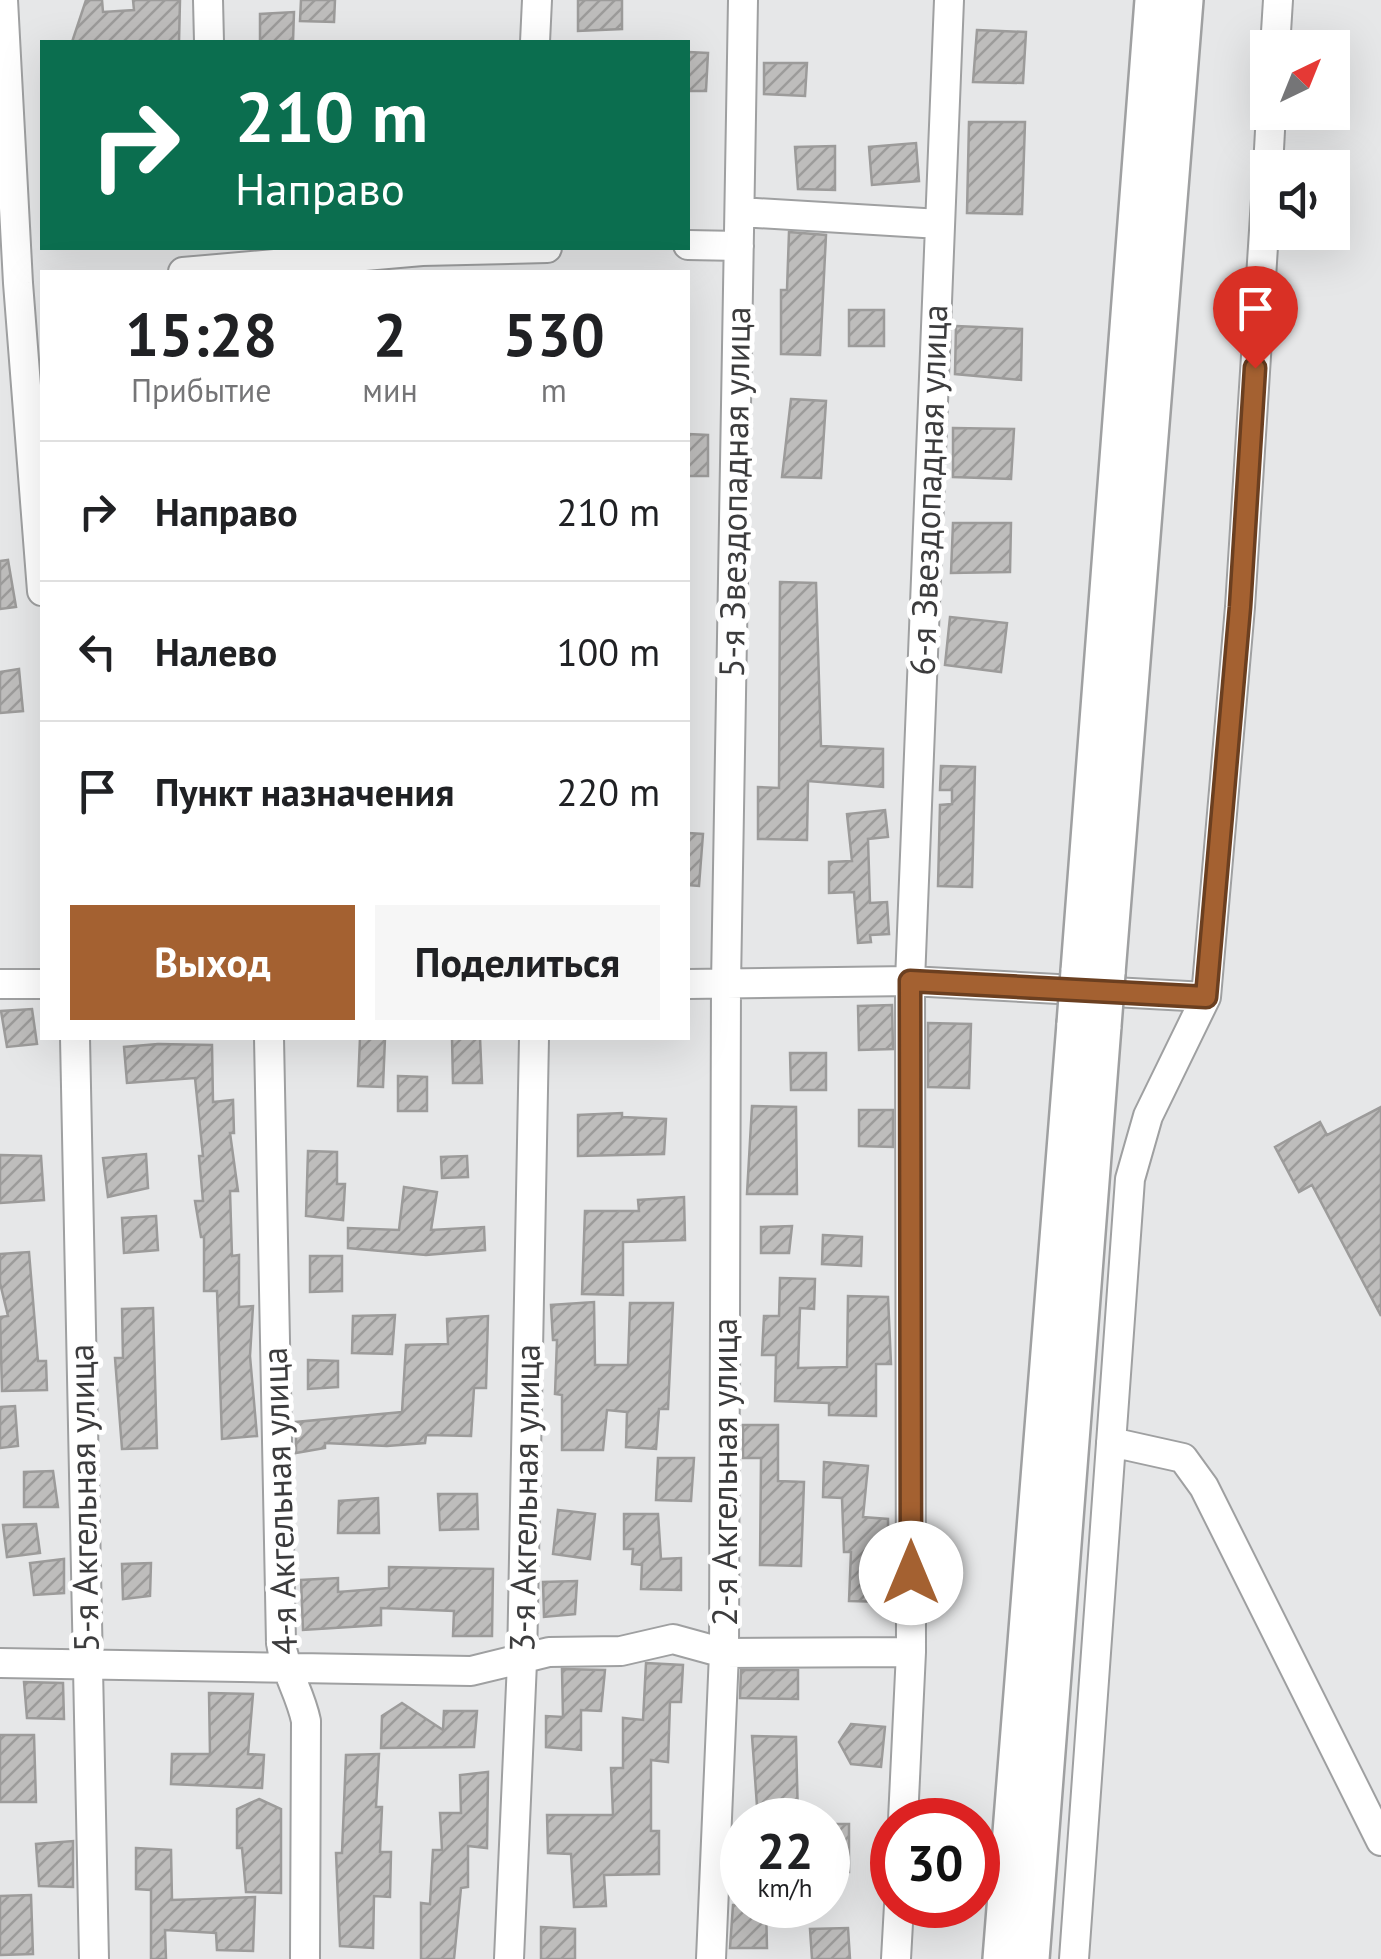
<!DOCTYPE html>
<html lang="ru">
<head>
<meta charset="utf-8">
<style>
	body { margin:0; font-family:"PT Sans",sans-serif; background:#f6f6f6; color:#202124; height:100vh; display:flex; flex-direction:column; font-size:38px; white-space:nowrap }
	* { box-sizing:border-box; margin:0 }
	p { font-size:32px; color:#757577 }
	.icon { flex:none; width:55px; height:55px; fill:none; stroke:currentColor; stroke-width:2; stroke-linecap:round; stroke-linejoin:round }
	.map { position:relative; flex:1; overflow:hidden }
	.sheet { position:absolute; left:40px; top:270px; width:650px; height:770px; display:flex; flex-direction:column; background:#fff; border-radius:0px; box-shadow:0 10px 40px #0002 }
	.sheet>* { flex:none }
	.banner { position:absolute; left:40px; top:40px; width:650px; height:210px; border-radius:0px; box-shadow:0 10px 40px #0002; background:#0b6e4f; color:#fff; overflow:hidden }
	.needle { width:65px; rotate:43deg }
	.controls { position:absolute; left:1250px; top:30px; display:grid; gap:20px }
	.controls a { display:grid; place-items:center; width:100px; height:100px; border-radius:0px; background:#fff; box-shadow:0 10px 40px #0002; font-size:50px }
	.speed { position:absolute; left:720px; top:1798px; display:flex; gap:20px; font-size:50px; font-weight:700; text-align:center }
	.speed>* { display:grid; place-content:center; width:130px; height:130px; border-radius:50%; background:#fff; box-shadow:0 10px 40px #0002; line-height:1 }
	.speed small { font-size:25px; font-weight:400 }
	.speed .limit { border:15px solid #d22; background:#fff; color:#111 }
	.pin { position:absolute; display:grid; place-items:center; width:85px; height:85px; color:#fff; margin:-102px -42px; border-radius:50% 50% 50% 0; rotate:-45deg; box-shadow:0 0 10px #0007 }
	.pin .icon { rotate:45deg }
	.me { position:absolute; width:110px; margin:-55px; rotate:0deg; stroke-linejoin:round; filter:drop-shadow(0 0 8px #0008) }
	.turn { display:flex; align-items:center; gap:35px; height:210px; padding:0 30px; font-size:45px }
	.turn .icon { width:130px; height:130px; stroke-width:2.5 }
	.turn b { display:block; font-size:70px; line-height:85px }
	.eta { display:flex; justify-content:space-evenly; align-items:center; height:170px; text-align:center }
	.eta b { font-size:60px; font-weight:800; line-height:70px }
	.action { display:flex; gap:20px; margin-top:auto; padding:20px 30px }
	.action a { flex:1; height:115px; border-radius:0px; background:#a46131; color:#fff; font-size:40px; font-weight:800; line-height:115px; text-align:center }
	.action a+a { background:#f6f6f6; color:#202124 }
	ul { padding:0; list-style:none }
	li { display:flex; align-items:center; gap:30px; height:140px; padding:0 30px; border-top:2px solid #e0e0e0 }
	li div { flex:1 }
	li b { display:block; font-size:38px }
	li em { font-style:normal }
	.map>svg:first-child { display:block }
	.building { fill:url(#building-hatch); stroke:#9c9b9a; stroke-width:2.5 }
	.lines { fill:none; stroke-linecap:round; stroke-linejoin:round }
	.minor-casing { stroke:#9fa0a1; stroke-width:32 }
	.major-casing { stroke:#9fa0a1; stroke-width:40 }
	.minor { stroke:#fff; stroke-width:28 }
	.major { stroke:#fff; stroke-width:35 }
	.major-bridge-casing { stroke:#9fa0a1; stroke-width:40; stroke-linecap:butt }
	.major-bridge { stroke:#fff; stroke-width:35 }
	.route-casing { stroke:#6b3f20; stroke-width:25 }
	.route { stroke:#a46131; stroke-width:18 }
	.labels { text-anchor:middle; stroke-width:10; stroke-linejoin:round; paint-order:stroke }
	.street-label { font-size:35px; fill:#3c3c3d; stroke:#fff }
</style>
</head>
<body>
<div class="map">
<svg width="1381" height="1959" viewBox="0 0 1381 1959">
	<defs>
		<pattern id="building-hatch" width="6" height="6" patternUnits="userSpaceOnUse" patternTransform="scale(2.5)"><rect width="6" height="6" fill="#bebdbc"/><path d="M-1 1l2-2M0 6l6-6M5 7l2-2" fill="none" stroke="#9c9b9a"/></pattern>
	</defs>
	<rect width="100%" height="100%" fill="#e6e7e8"/>
	<path class="building" d="M86 0H102L103 12 134 10 133 0H180L179 42H72Z
		M301 0H335L334 22 300 21Z
		M578 0H622V29L578 31Z
		M294 12 293 42H260V14Z
		M977 30 1026 32 1023 83 973 82Z
		M688 52 708 53 706 91H688Z
		M764 63H807L805 96 764 94Z
		M969 122H1025L1022 214 967 213Z
		M916 143 919 181 872 185 869 147Z
		M835 146V190L798 189 795 147Z
		M789 232 826 235 820 355 781 354V290H787Z
		M849 310H884V346H849Z
		M956 326 1022 329 1021 380 955 374Z
		M791 399 826 401 821 478 782 477Z
		M953 428 1014 429 1011 479 953 477Z
		M688 434 708 435V476H688Z
		M953 523H1011L1010 572 951 573Z
		M8 560 16 607 0 609V561Z
		M780 582 816 583 821 746 883 749V787L808 781 807 840 758 839V787L779 788Z
		M950 617 1007 623 1001 672 945 665Z
		M19 669 23 711 0 713V672Z
		M941 766 975 767 972 887 938 886 940 805 952 804V790H940Z
		M885 810 888 837 868 839 870 903 887 902 889 934 870 935 871 942 858 943 854 892 829 893V862L852 861 847 814Z
		M688 833 703 834 699 886 688 885Z
		M892 1005 893 1049 859 1050 858 1006Z
		M32 1009 37 1044 7 1047 1 1011Z
		M928 1023 971 1024 969 1088 928 1087Z
		M360 1038H385L383 1087 358 1086Z
		M452 1038H480L482 1083H453Z
		M158 1044 212 1045 213 1102 233 1100 234 1133H230L238 1191H230L232 1256 239 1255V1307L253 1306 250 1356 257 1436 222 1439 217 1291H204V1237H201L195 1201H203L199 1156H203L195 1078 127 1083 124 1047Z
		M790 1053H826V1090H791Z
		M398 1076 427 1077V1111H398Z
		M752 1106 796 1107 797 1194H747Z
		M1381 1107V1316L1312 1185 1299 1192 1275 1147 1320 1122 1327 1135Z
		M859 1110H893V1147L859 1146Z
		M622 1113V1117L666 1119 664 1154 578 1156V1115Z
		M308 1151 337 1152V1184H345L343 1220 306 1216Z
		M146 1154 148 1188 108 1197 103 1158Z
		M0 1155 41 1156 44 1200 0 1203Z
		M467 1156 468 1177 442 1178 441 1157Z
		M404 1187 437 1192 431 1230 484 1227 485 1250 426 1255 348 1248V1228L399 1230Z
		M684 1197 685 1240 623 1242V1295L582 1294 585 1211H639L638 1200Z
		M156 1216 158 1250 124 1253 122 1218Z
		M792 1226 789 1253H761V1227Z
		M823 1235 862 1237 861 1266 822 1264Z
		M29 1252 38 1361H46L47 1390 2 1391 0 1317 8 1316 0 1283V1254Z
		M310 1256H342V1291L310 1292Z
		M780 1278 815 1279 814 1309 800 1308 798 1368 847 1367 848 1296 888 1297 891 1364H876V1416L829 1415V1403L775 1401 776 1355H762L764 1316H779Z
		M594 1302 595 1365H628L630 1303H673L668 1409H659L656 1449 626 1447 627 1412 607 1410 603 1450H562V1395L555 1394 557 1340H553L551 1305Z
		M153 1308 157 1448 122 1449 115 1358H123L122 1309Z
		M395 1315 392 1354 352 1353 353 1316Z
		M488 1316 486 1388H474L471 1436 426 1435 425 1443 387 1446 325 1443V1448L296 1453V1422L402 1412 406 1345 448 1344 447 1319Z
		M308 1360 338 1361V1387L308 1389Z
		M15 1406 18 1446 0 1448V1407Z
		M743 1425H778V1481L804 1482 801 1566 760 1565 761 1458H743Z
		M658 1458H694L691 1501 656 1500Z
		M824 1462 868 1466 863 1517 888 1519V1602L849 1601 851 1552H844L842 1498 823 1497Z
		M53 1471 58 1507H24V1472Z
		M438 1494H477L478 1529 440 1530Z
		M378 1498 379 1533H338L339 1501Z
		M558 1510 595 1514 590 1559 553 1554Z
		M624 1514H658L661 1559 681 1558V1590L641 1589 642 1565 632 1564 633 1549H624Z
		M36 1524 40 1553 7 1557 3 1525Z
		M64 1559V1593L34 1595 30 1563Z
		M151 1563 150 1596 123 1599 122 1564Z
		M389 1567 493 1569 492 1636H453L454 1611 381 1608V1625L303 1630 301 1580 338 1578V1592L389 1588Z
		M577 1581 575 1614 544 1617 543 1582Z
		M646 1663 683 1665 681 1702H670L668 1762 651 1760V1831H659V1874L604 1875 606 1906 574 1907 571 1854 548 1853 547 1815H613L611 1768H623V1718L643 1720Z
		M562 1669 605 1670 601 1711 581 1710V1750L546 1747V1716L563 1717Z
		M741 1670H798V1699L740 1698Z
		M24 1682 63 1683 64 1719 27 1718Z
		M209 1693 253 1694 248 1754 264 1755 262 1788 171 1784 172 1754H210Z
		M402 1703 443 1730 444 1711H477L474 1747 381 1748 382 1716Z
		M851 1724 885 1727 881 1767 851 1764 839 1742Z
		M0 1735H34L36 1802H0Z
		M752 1736 796 1737 798 1820H758Z
		M379 1754 376 1807H382L380 1852H391L390 1897 374 1896 373 1948 340 1946 336 1853H342L346 1755Z
		M488 1772 487 1848 468 1846V1887L461 1888 454 1959H421V1903L430 1904 433 1850H442L440 1813H461L460 1775Z
		M259 1799 281 1809V1893L246 1892 242 1848H237V1809Z
		M828 1824H849V1872L828 1871Z
		M73 1841V1887L39 1886 36 1844Z
		M136 1848 171 1850 172 1900 255 1897 253 1951 217 1950 216 1933 165 1930 166 1959H151V1890L136 1889Z
		M31 1895 33 1954 0 1955V1896Z
		M733 1905H766L767 1948H730Z
		M541 1927 575 1929V1959H541Z
		M848 1928 850 1959H812L810 1929Z"/>
	<g class="lines">
		<g class="minor-casing">
			<path id="minor" d="M3 0 18 283 42 591
				M208 0 209 42
				M535 42 537 0
				M1275 48 1278 0
				M1268 168 1271 112
				M740 212 940 224
				M688 245 739 246
				M183 272 422 251 547 248
				M0 984H42
				M688 984 910 981 1206 997
				M75 1038 94 1959
				M269 1038 281 1643C285 1672 300 1692 306 1721L305 1959
				M1111 1442 1183 1458 1204 1487 1381 1841
				M0 1663 471 1671 549 1652 621 1651 673 1639 724 1653 911 1652
				M903 1820 911 1652 910 981 949 0
				M509 1959 522 1662 534 1038
				M711 1959 724 1653 726 984 743 0
				M896 1959 899 1905
				M1074 1959 1130 1179 1148 1116 1206 997 1240 607 1268 168"/>
		</g>
		<g class="major-casing">
			<path id="major" d="M1079 971 1153 0
				M1107 973 1185 0
				M1001 1959 1075 1024
				M1031 1959 1103 1026"/>
		</g>
		<use href="#minor" class="minor"/>
		<use href="#major" class="major"/>
		<g class="major-bridge-casing">
			<path id="major-bridge" d="M1075 1024 1079 971
				M1103 1026 1107 973"/>
		</g>
		<use href="#major-bridge" class="major-bridge"/>
	</g>
	<g class="lines">
		<g class="route-casing">
			<path id="route" d="M911 1573 910 981 1206 997 1240 607 1255 368"/>
		</g>
		<use href="#route" class="route"/>
	</g>
	<g class="labels">
		<g class="street-label">
			<text transform="translate(929 490) rotate(-88)" y="12">6-я Звездопадная улица</text>
			<text transform="translate(735 492) rotate(-89)" y="12">5-я Звездопадная улица</text>
			<text transform="translate(725 1472) rotate(-90)" y="12">2-я Акгельная улица</text>
			<text transform="translate(84 1498) rotate(-91)" y="12">5-я Акгельная улица</text>
			<text transform="translate(525 1498) rotate(-89)" y="12">3-я Акгельная улица</text>
			<text transform="translate(280 1501) rotate(-92)" y="12">4-я Акгельная улица</text>
		</g>
	</g>
</svg>
<div class="controls">
<a><svg class="needle" viewBox="-14 -14 28 28"><path d="M0-13l5 13h-10z" fill="#e53935"/><path d="M0 13l5-13h-10z" fill="#757577"/></svg></a>
<a><svg class="icon" aria-label="sound" viewBox="0 0 24 24"><path d="M4 9h4l5-4v14l-5-4H4zM17 9q2 3 0 6"/></svg></a>
</div>
<div class="speed"><div>22<small>km/h</small></div><div class="limit">30</div></div>
<div class="pin" style="left:1255px;top:368px;background:#d93025"><svg class="icon" aria-label="arrive" viewBox="0 0 24 24"><path d="M6 21V4h12l-3 4 3 4H6"/></svg></div>
<svg class="me" style="left:911px;top:1573px" viewBox="-20 -20 40 40"><circle r="19" fill="#fff"/><path d="M0-13L10 11 0 6-10 11z" fill="#a46131"/></svg>
<div class="banner">
<div class="turn"><svg class="icon" aria-label="right" viewBox="0 0 24 24"><path d="M7 20v-9h11M14 6l5 5-5 5"/></svg><div><b>210 m</b>Направо</div></div>
</div>
<section class="sheet">
<div class="eta">
<div><b>15:28</b><p>Прибытие</p></div>
<div><b>2</b><p>мин</p></div>
<div><b>530</b><p>m</p></div>
</div>
<ul>
<li><svg class="icon" aria-label="right" viewBox="0 0 24 24"><path d="M7 20v-9h11M14 6l5 5-5 5"/></svg><div><b>Направо</b></div><em>210 m</em></li>
<li><svg class="icon" aria-label="left" viewBox="0 0 24 24"><path d="M17 20v-9H6M10 6l-5 5 5 5"/></svg><div><b>Налево</b></div><em>100 m</em></li>
<li><svg class="icon" aria-label="arrive" viewBox="0 0 24 24"><path d="M6 21V4h12l-3 4 3 4H6"/></svg><div><b>Пункт назначения</b></div><em>220 m</em></li>
</ul>
<div class="action"><a>Выход</a><a>Поделиться</a></div>
</section>
</div>
</body>
</html>
